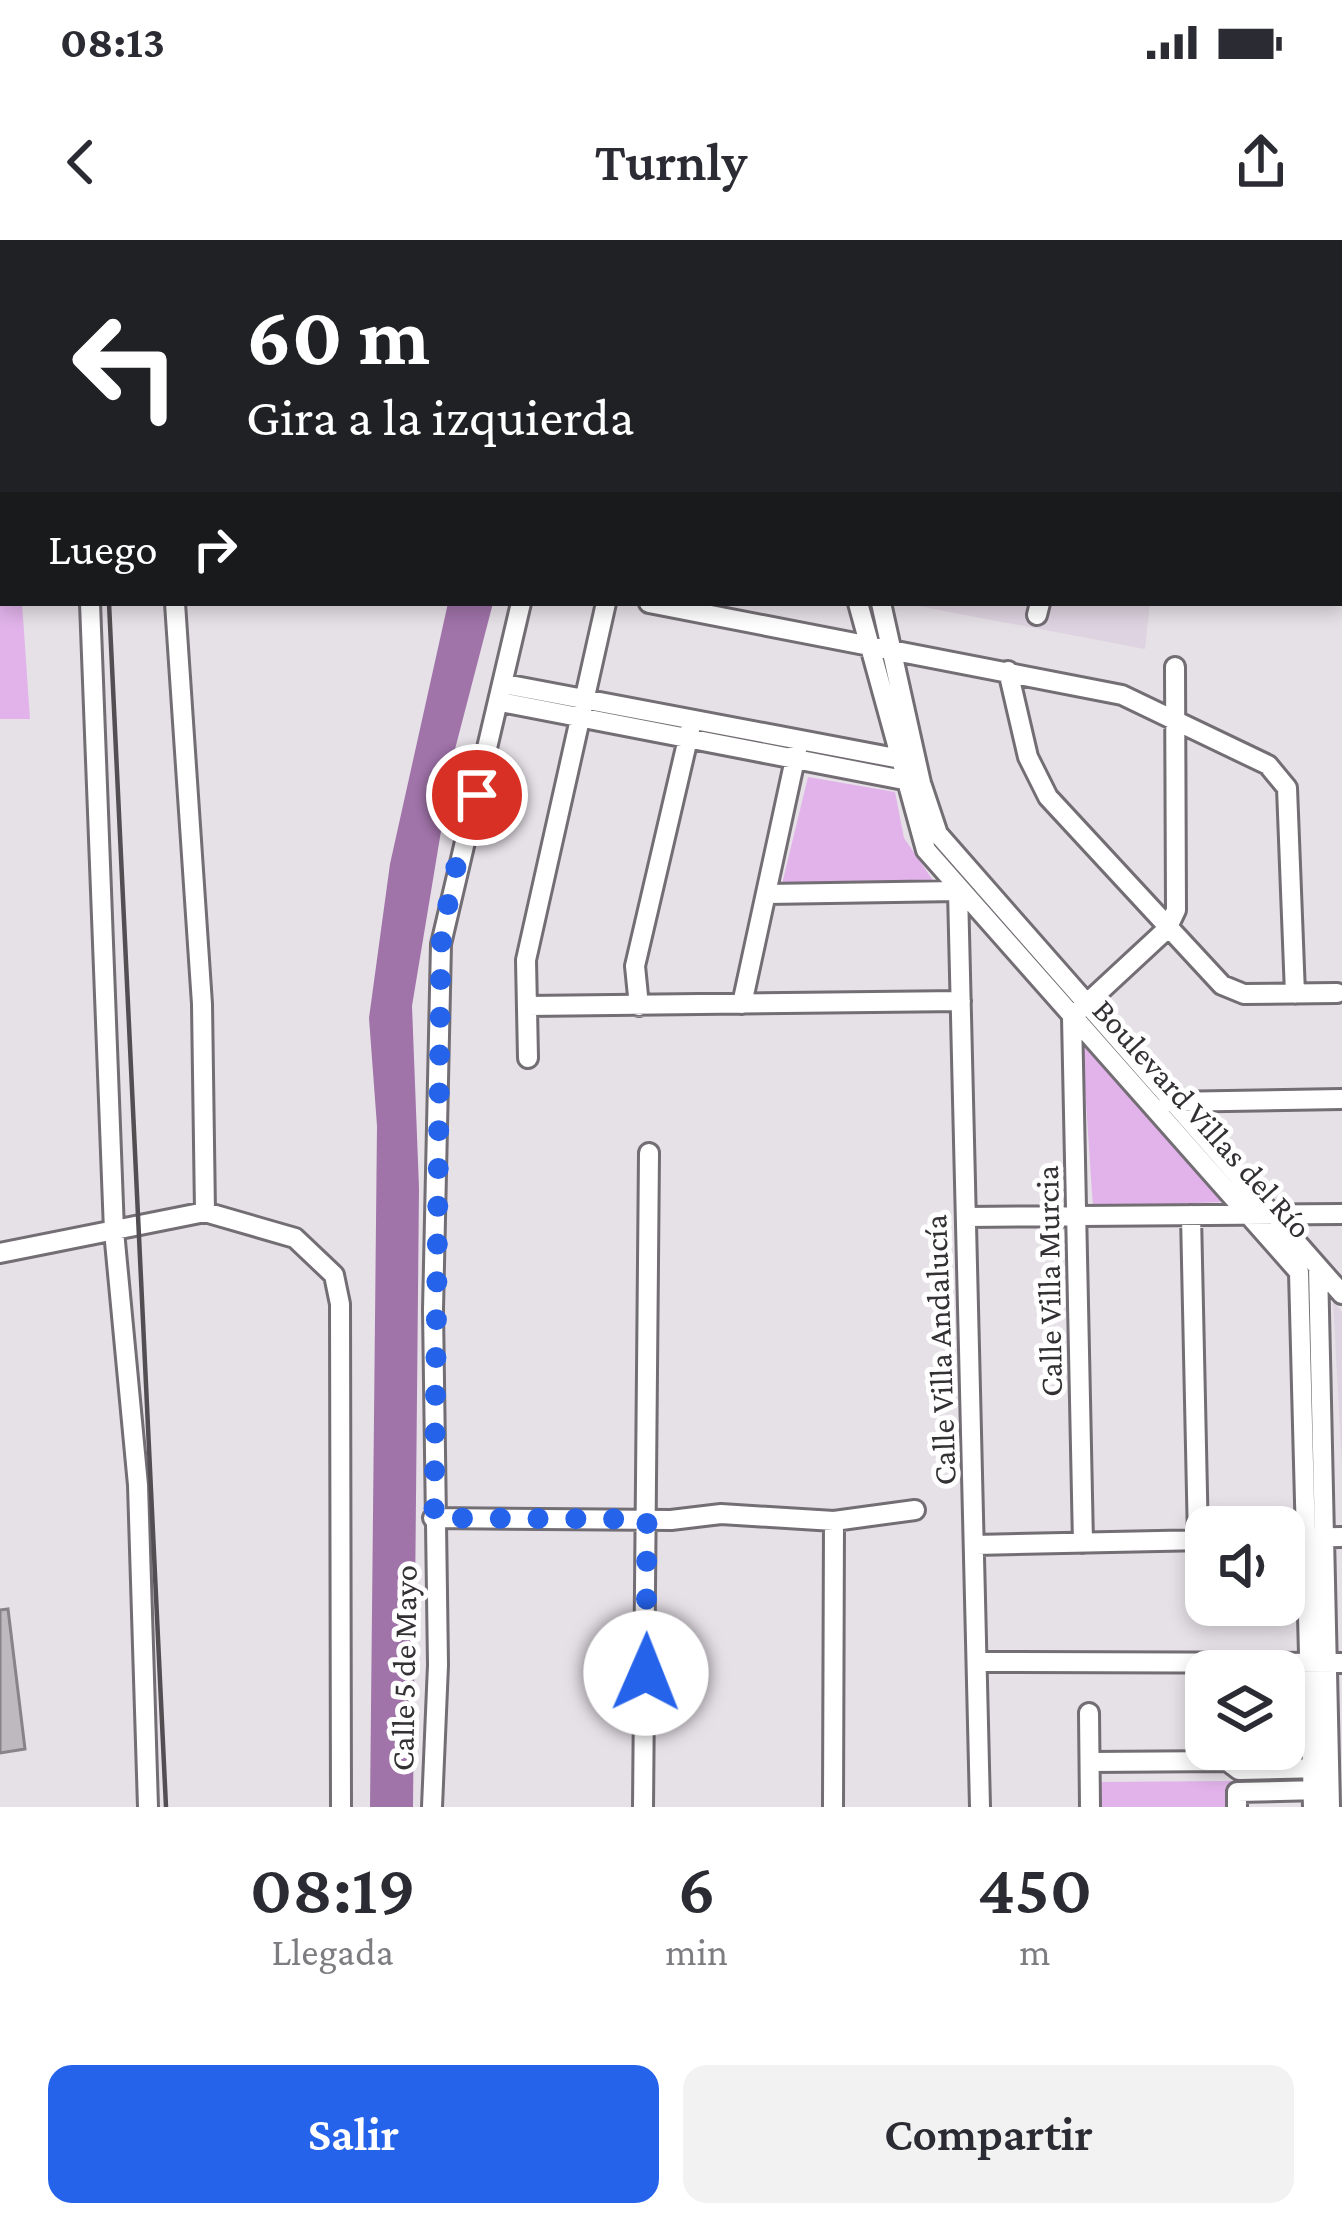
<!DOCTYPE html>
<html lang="es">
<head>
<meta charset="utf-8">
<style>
	body { margin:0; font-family:"Crimson Pro",serif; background:#f2f2f3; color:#2b2b33; height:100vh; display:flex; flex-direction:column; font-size:45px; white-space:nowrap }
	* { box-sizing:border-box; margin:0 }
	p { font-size:39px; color:#7c7c81 }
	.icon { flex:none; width:66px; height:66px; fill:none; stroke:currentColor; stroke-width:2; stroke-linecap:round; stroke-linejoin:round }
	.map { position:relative; height:1567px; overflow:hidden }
	.side { display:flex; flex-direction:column; background:#fff; flex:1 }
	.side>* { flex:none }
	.top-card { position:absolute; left:0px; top:0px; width:1344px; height:366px; box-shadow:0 6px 18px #0003; background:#202124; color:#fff; overflow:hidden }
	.tools { position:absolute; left:1185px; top:1266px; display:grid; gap:24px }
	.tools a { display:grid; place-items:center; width:120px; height:120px; border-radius:24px; background:#fff; box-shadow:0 6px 18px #0003; font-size:60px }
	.pin { position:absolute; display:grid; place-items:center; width:102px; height:102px; color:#fff; margin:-51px; border:6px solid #fff; border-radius:50%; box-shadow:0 3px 12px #0007 }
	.me { position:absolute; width:132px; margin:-66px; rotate:1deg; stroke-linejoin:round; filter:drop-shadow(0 0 9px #0008) }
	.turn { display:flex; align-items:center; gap:42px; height:252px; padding:0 48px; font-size:54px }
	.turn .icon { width:156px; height:156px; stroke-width:2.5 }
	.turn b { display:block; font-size:84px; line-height:102px }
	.then { display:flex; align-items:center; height:114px; padding:0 48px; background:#0003; gap:24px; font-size:45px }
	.eta { display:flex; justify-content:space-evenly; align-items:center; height:204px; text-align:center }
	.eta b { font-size:72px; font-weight:600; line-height:84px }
	.cta { display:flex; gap:24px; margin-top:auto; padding:24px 48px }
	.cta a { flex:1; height:138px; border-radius:24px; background:#2563eb; color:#fff; font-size:48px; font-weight:600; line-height:138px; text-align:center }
	.cta a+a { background:#f2f2f3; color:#2b2b33 }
	.status { display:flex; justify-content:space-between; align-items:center; height:84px; padding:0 60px; background:#fff; direction:ltr }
	.status svg { height:33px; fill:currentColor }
	header { display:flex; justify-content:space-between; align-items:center; height:156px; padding:0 48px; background:#fff; font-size:54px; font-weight:600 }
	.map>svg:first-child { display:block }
	.built { fill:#ded3e0 }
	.green { fill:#e1b3ea }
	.water { fill:#a073a9 }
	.building { fill:#beb8bf; stroke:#888389; stroke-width:3 }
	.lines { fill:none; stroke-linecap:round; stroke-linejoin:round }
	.minor-casing { stroke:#736d74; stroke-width:24 }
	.minor { stroke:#fff; stroke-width:18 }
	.rail { stroke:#524e52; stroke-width:4.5 }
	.route { stroke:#2563eb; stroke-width:21; stroke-dasharray:0 37.8 }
	.labels { text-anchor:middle; stroke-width:10; stroke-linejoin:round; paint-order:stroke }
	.street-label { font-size:33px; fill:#343134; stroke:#fff }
</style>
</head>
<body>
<div class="status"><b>08:13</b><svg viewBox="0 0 49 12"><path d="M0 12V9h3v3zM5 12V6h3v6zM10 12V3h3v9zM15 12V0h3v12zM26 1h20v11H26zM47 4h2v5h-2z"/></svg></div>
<header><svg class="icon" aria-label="back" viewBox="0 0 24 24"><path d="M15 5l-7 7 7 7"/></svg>Turnly<svg class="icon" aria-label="share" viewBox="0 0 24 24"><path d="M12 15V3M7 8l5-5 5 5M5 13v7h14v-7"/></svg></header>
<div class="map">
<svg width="1342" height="1567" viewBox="0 0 1342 1567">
	<rect width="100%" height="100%" fill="#e6e0e7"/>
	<path class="built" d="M504 0H735V3H505Z
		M800 0H1122L1124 3H802Z
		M902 363H1150L1145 409Z
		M1333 1062 1342 1072V1226Z"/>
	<path class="green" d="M0 201 3 363H22L30 479H0Z
		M808 537 895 552 904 598 939 649 782 644Z
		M1082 804 1222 962 1093 967Z
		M1232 1541V1567H1100V1542Z"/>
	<path class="water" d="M448 363H493L454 513 412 766 419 948 413 1567H370L377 886 369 778 390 624Z"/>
	<path class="building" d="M8 1369 25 1509 0 1513V1370Z"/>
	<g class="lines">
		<g class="minor-casing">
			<path id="minor" d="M69 0V3
				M160 0 161 3
				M503 0 504 3
				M710 0V3
				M761 0 762 3
				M783 0 784 3
				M1132 0 1134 3
				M1341 241 1342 242
				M90 363 114 991 138 1245 148 1567
				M175 363 202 764 205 972
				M649 363 1122 455 1268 525 1287 548 1295 754
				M858 363 926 610 1299 1032 1313 1567
				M881 363 921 543 938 594 1342 1054
				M1037 375 1040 363
				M1008 431 1028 517 1048 557 1222 745 1244 754 1337 753
				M504 444 906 520
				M501 462 909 541
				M958 651 980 1567
				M766 654 958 651
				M742 764 797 510
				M527 766 961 761
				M639 766 635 726 690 490
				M528 818 526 720 606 363
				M1168 862 1342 859
				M1191 975 1198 1300
				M966 977 1342 974
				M0 1013 205 972 295 998 334 1035 340 1064 341 1567
				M1318 1027 1330 1567
				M433 1278 671 1280 721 1274 834 1281 915 1270
				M1284 1298 1342 1297
				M1083 1303 1072 777 1167 689 1176 670 1175 427
				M975 1305 1206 1300
				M977 1422 1342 1423
				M1089 1473 1090 1567
				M1090 1522 1227 1521 1239 1530 1321 1528
				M432 1567 438 1425 433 1070 441 704 521 363
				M643 1567 649 913
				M833 1567 834 1281
				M1237 1567V1552L1320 1550"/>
		</g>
		<use href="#minor" class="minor"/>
		<path class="rail" d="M93 0V3
			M109 363 166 1567"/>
	</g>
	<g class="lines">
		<path class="route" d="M477 555 452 641 441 704 434 1278 647 1279 646 1433"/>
	</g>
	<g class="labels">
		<g class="street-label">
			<text transform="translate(1203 878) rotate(48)" y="12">Boulevard Villas del Río</text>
			<text transform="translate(1048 1041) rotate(-91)" y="12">Calle Villa Murcia</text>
			<text transform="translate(939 1110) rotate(-92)" y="12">Calle Villa Andalucía</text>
			<text transform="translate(403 1428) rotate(-89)" y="12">Calle 5 de Mayo</text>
		</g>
	</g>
</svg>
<div class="tools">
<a><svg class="icon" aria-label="sound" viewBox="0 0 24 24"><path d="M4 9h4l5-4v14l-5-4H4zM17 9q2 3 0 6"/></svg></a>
<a><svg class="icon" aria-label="layers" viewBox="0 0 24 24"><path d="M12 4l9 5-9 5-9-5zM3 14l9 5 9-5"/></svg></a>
</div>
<div class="pin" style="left:477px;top:555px;background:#d93025"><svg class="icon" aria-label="arrive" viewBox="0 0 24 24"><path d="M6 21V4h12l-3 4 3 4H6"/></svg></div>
<svg class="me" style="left:646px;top:1433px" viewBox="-20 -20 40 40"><circle r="19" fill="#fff"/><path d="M0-13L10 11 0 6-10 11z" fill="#2563eb"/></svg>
<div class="top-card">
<div class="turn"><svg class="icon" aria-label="left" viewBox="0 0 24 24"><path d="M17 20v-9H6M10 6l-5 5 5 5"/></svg><div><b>60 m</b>Gira a la izquierda</div></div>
<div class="then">Luego<svg class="icon" aria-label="right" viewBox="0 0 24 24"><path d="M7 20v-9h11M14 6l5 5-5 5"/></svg></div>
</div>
</div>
<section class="side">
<div class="eta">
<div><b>08:19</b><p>Llegada</p></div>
<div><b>6</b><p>min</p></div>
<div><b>450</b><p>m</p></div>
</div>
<div class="cta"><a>Salir</a><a>Compartir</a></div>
</section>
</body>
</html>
